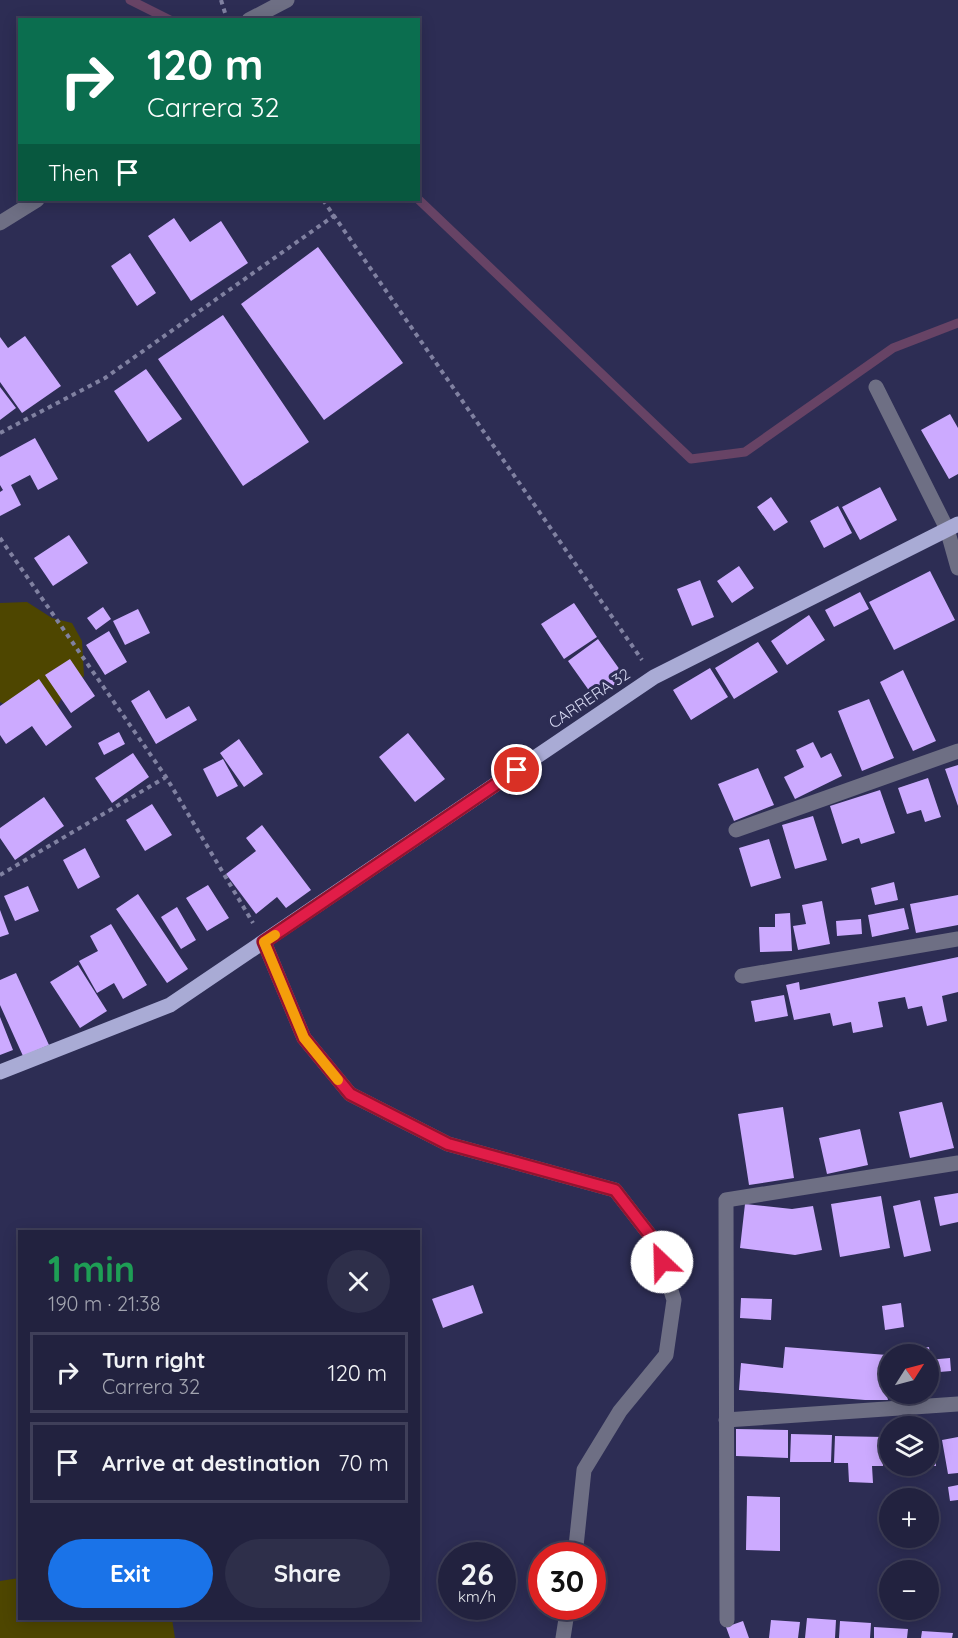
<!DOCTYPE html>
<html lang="en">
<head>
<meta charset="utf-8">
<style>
	body { margin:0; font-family:Quicksand,sans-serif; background:#2e2f4a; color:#f1f3f6; height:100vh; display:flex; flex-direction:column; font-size:22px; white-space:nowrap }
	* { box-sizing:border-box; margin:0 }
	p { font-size:20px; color:#a2a4b0 }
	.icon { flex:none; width:33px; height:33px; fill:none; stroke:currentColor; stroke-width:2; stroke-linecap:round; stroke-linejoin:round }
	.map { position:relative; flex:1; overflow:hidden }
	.drawer { position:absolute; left:18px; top:1230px; width:402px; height:390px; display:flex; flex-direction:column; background:#22223f; border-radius:0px; box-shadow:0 3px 15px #0003,0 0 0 2px #3f3f59 }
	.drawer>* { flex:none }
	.banner { position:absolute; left:18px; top:18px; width:402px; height:183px; border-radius:0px; box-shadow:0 3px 15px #0003,0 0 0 2px #3f3f59; background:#0b6e4f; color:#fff; overflow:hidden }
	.needle { width:39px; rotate:54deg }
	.buttons { position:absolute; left:879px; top:1344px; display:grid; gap:12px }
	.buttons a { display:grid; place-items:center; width:60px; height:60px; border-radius:50%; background:#22223f; box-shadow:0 3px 15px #0003,0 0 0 2px #3f3f59; font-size:30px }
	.speed { position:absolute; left:438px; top:1542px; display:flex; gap:12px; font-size:30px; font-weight:700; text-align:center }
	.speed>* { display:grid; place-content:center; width:78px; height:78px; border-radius:50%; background:#22223f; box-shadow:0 3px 15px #0003,0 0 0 2px #3f3f59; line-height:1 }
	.speed small { font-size:15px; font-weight:400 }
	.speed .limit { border:9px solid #d22; background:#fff; color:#111 }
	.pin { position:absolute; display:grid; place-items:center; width:51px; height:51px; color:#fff; margin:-26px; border:3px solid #fff; border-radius:50%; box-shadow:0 2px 6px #0007 }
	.me { position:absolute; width:66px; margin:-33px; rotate:336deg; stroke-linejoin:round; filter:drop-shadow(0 0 4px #0008) }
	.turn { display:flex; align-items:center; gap:21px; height:126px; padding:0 30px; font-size:27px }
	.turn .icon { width:78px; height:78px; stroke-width:2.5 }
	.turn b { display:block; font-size:42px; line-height:51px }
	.then { display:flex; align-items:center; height:57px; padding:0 30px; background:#0003; gap:12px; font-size:22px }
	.round { display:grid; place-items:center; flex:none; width:63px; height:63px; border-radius:32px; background:#2e2f4a }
	.head { display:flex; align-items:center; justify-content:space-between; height:102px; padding:0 30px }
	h1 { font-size:36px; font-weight:700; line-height:45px; color:#1e9e55 }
	.action { display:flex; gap:12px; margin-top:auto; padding:12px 30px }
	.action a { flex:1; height:69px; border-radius:36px; background:#1a73e8; color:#fff; font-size:24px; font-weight:700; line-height:69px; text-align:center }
	.action a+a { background:#2e2f4a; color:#f1f3f6 }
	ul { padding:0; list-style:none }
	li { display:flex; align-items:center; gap:18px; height:81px; margin:0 12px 9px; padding:0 18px; border:3px solid #3f3f59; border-radius:0px }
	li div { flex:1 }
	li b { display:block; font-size:22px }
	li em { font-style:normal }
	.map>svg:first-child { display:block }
	.green { fill:#4e4600 }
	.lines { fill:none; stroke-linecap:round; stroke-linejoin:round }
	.stream { stroke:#674365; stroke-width:9 }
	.building { fill:#caf }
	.path { stroke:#8081a1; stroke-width:4; stroke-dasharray:4.5 4.5; stroke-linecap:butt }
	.minor { stroke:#6e6f84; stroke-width:15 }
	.major { stroke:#a9abd5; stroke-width:15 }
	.route-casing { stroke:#92132f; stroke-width:15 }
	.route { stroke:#e11d48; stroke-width:10 }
	.slow { stroke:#f59e0b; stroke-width:10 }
	.labels { text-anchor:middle; stroke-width:6; stroke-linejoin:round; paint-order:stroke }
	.street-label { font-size:16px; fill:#d4d6f0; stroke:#2d2d54 }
</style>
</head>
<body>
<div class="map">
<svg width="958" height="1638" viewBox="0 0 958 1638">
	<rect width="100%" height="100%" fill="#2d2d54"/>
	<path class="green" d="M27 602 52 618 72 623 82 641 84 676 62 698 50 718 24 714 0 702V603Z
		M19 1578 20 1618 172 1619 175 1638H0V1581Z"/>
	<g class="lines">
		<path class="stream" d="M130 0 170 20
			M418 199 691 459 745 452 893 348 958 323"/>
	</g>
	<path class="building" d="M174 218 190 242 221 221 248 263 191 301 148 236Z
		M318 247 403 363 324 420 241 304Z
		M130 253 156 293 137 306 111 266Z
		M223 315 309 442 243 486 158 359Z
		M25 336 61 386 22 413 0 382V337L8 348Z
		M146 369 182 419 148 442 114 391Z
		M0 387 16 408 0 420Z
		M950 414 958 428V474L949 479 921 430Z
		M35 438 58 479 38 490 30 475 11 485 21 505 0 516V492L3 490 0 485V457Z
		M880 487 897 520 860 540 842 507Z
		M771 497 788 522 774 531 757 507Z
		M838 506 852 533 824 548 810 521Z
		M69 535 88 563 53 586 34 558Z
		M739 566 754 588 732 603 717 581Z
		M930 571 955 620 894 650 869 602Z
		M700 580 714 617 692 626 677 589Z
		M860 592 869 609 834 627 825 610Z
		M574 603 597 637 564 659 541 624Z
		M103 607 111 619 96 630 87 618Z
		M138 609 150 633 125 645 113 621Z
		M809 615 825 640 787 665 771 641Z
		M109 631 127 662 105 675 86 645Z
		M598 639 625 677 595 699 568 661Z
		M758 642 778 672 734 699 715 668Z
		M70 659 95 696 71 713 45 675Z
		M710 668 728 697 691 720 673 690Z
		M903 670 936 741 913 751 880 682Z
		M39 679 72 727 46 746 32 726 6 744 0 735V706Z
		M149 690 166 719 189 706 197 720 156 744 131 701Z
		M869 699 894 758 862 771 838 711Z
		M119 732 125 744 104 755 98 743Z
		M408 733 445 779 415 802 379 757Z
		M239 739 263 774 244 787 220 753Z
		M813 742 821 758 831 753 842 776 795 799 784 777 804 767 796 750Z
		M133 753 149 777 112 803 95 778Z
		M223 759 238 786 217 797 203 769Z
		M958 765V806L945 769Z
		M758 768 774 805 734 821 718 784Z
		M928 778 941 817 925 822 921 810 907 814 898 788Z
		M880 790 895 833 861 844 859 838 842 844 830 806Z
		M44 797 64 826 15 860 0 838V828Z
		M152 804 172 835 145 851 126 820Z
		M813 816 827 860 795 869 782 825Z
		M262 825 311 890 286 908 277 897 256 914 226 874 256 851 246 838Z
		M769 839 781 878 751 887 739 848Z
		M85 848 100 877 78 889 63 860Z
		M894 882 898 900 875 905 871 888Z
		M208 885 229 918 207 931 186 898Z
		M28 886 39 911 15 921 4 896Z
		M138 894 188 969 167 983 116 909Z
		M958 895V925L916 933 910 904Z
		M822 901 830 944 798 950 793 926 806 924 802 905Z
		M177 907 196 940 181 949 161 917Z
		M904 908 909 929 872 937 868 915Z
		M0 910 9 934 0 937Z
		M790 913 792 951 760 952 759 927H775V914Z
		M861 919 862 934 837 936 836 921Z
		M111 924 147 985 123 999 114 983 97 993 79 961 98 951 90 936Z
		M958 957V992L942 996 947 1021 927 1026 922 1006 908 1009 905 997 878 1002 883 1027 853 1033 851 1022 833 1026 830 1013 794 1020 786 985 799 982 800 990Z
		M78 965 107 1011 80 1028 50 982Z
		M16 973 49 1045 23 1056 0 1005V980Z
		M784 995 788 1016 755 1022 751 1001Z
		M0 1017 13 1050 0 1055Z
		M942 1102 954 1148 910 1158 899 1112Z
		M783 1107 794 1178 749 1185 738 1114Z
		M860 1129 868 1165 827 1174 819 1138Z
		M958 1193V1222L940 1226 934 1197Z
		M881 1196 890 1248 840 1257 831 1204Z
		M920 1200 931 1251 904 1257 893 1206Z
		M745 1204 792 1209 813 1206 822 1250 795 1255 740 1248Z
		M473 1285 483 1313 443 1328 432 1299Z
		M741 1298 772 1299 771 1320 740 1318Z
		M901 1303 904 1327 885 1330 882 1306Z
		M785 1347 887 1355 886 1360 890 1359V1394L917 1396H887L888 1400H865L739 1390 741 1363 783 1368Z
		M929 1347 930 1354H910L909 1350Z
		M950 1358 951 1371 928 1373V1360Z
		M736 1429 788 1430V1458L736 1456Z
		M791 1434 832 1435 831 1462H790Z
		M835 1436 884 1437 883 1466H872L873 1483 849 1482 848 1463H834Z
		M928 1436H936V1466H928Z
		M958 1437V1473L948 1474 942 1440Z
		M958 1485V1500L950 1501 948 1487Z
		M747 1496 780 1497V1551L746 1550Z
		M807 1618 836 1620 835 1638H805Z
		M771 1620 800 1622 798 1638H769Z
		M743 1621 749 1638H730L726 1627Z
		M840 1621 871 1623 870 1638H839Z
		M874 1627 908 1629 907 1638H874Z
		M922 1631 953 1633 952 1638H921Z"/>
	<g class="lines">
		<path class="path" d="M221 0 226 16
			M323 200 642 660
			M0 433 105 378 335 215
			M0 538 166 777 253 923
			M0 875 166 777"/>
		<path class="minor" d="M249 20 287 0
			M0 223 37 200
			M876 387 947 529 958 568
			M736 830 958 751
			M264 942 304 1038 350 1094 448 1144 615 1190 656 1243 674 1300 666 1355 620 1411 584 1470 575 1556
			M742 976 958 939
			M726 1420 958 1404
			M727 1620 726 1200 958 1163
			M563 1638 568 1606"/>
		<path class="major" d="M0 1072 170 1005 654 677 958 524"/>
	</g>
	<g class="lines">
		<g class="route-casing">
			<path id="route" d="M517 770 264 942 304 1038 350 1094 448 1144 615 1190 656 1243 662 1262"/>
		</g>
		<use href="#route" class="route"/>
		<path class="slow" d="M275 935 264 942 304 1038 338 1080"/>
	</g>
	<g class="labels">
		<g class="street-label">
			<text transform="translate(589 698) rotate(-34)" y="6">CARRERA 32</text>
		</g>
	</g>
</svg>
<div class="buttons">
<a><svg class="needle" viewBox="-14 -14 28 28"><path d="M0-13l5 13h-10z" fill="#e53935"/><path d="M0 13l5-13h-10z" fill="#a2a4b0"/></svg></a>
<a><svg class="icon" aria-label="layers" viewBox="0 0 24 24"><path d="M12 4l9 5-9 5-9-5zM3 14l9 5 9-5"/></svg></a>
<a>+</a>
<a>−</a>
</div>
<div class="speed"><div>26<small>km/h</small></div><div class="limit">30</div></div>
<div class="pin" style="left:517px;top:770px;background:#d93025"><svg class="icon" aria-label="arrive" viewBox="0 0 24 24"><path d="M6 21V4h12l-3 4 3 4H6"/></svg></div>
<svg class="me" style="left:662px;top:1262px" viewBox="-20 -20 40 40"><circle r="19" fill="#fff"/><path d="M0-13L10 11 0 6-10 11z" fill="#e11d48"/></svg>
<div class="banner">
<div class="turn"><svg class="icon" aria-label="right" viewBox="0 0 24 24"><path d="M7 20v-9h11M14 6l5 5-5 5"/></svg><div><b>120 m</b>Carrera 32</div></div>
<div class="then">Then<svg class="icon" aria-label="arrive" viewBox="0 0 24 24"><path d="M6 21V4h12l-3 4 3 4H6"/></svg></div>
</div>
<section class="drawer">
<div class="head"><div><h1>1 min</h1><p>190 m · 21:38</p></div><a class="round"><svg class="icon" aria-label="close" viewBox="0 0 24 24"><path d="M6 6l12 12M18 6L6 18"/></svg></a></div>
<ul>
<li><svg class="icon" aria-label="right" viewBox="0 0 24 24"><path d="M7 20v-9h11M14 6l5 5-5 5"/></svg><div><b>Turn right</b><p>Carrera 32</p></div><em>120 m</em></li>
<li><svg class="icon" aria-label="arrive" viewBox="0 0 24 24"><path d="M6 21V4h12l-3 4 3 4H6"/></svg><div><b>Arrive at destination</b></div><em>70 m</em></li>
</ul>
<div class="action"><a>Exit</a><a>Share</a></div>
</section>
</div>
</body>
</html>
